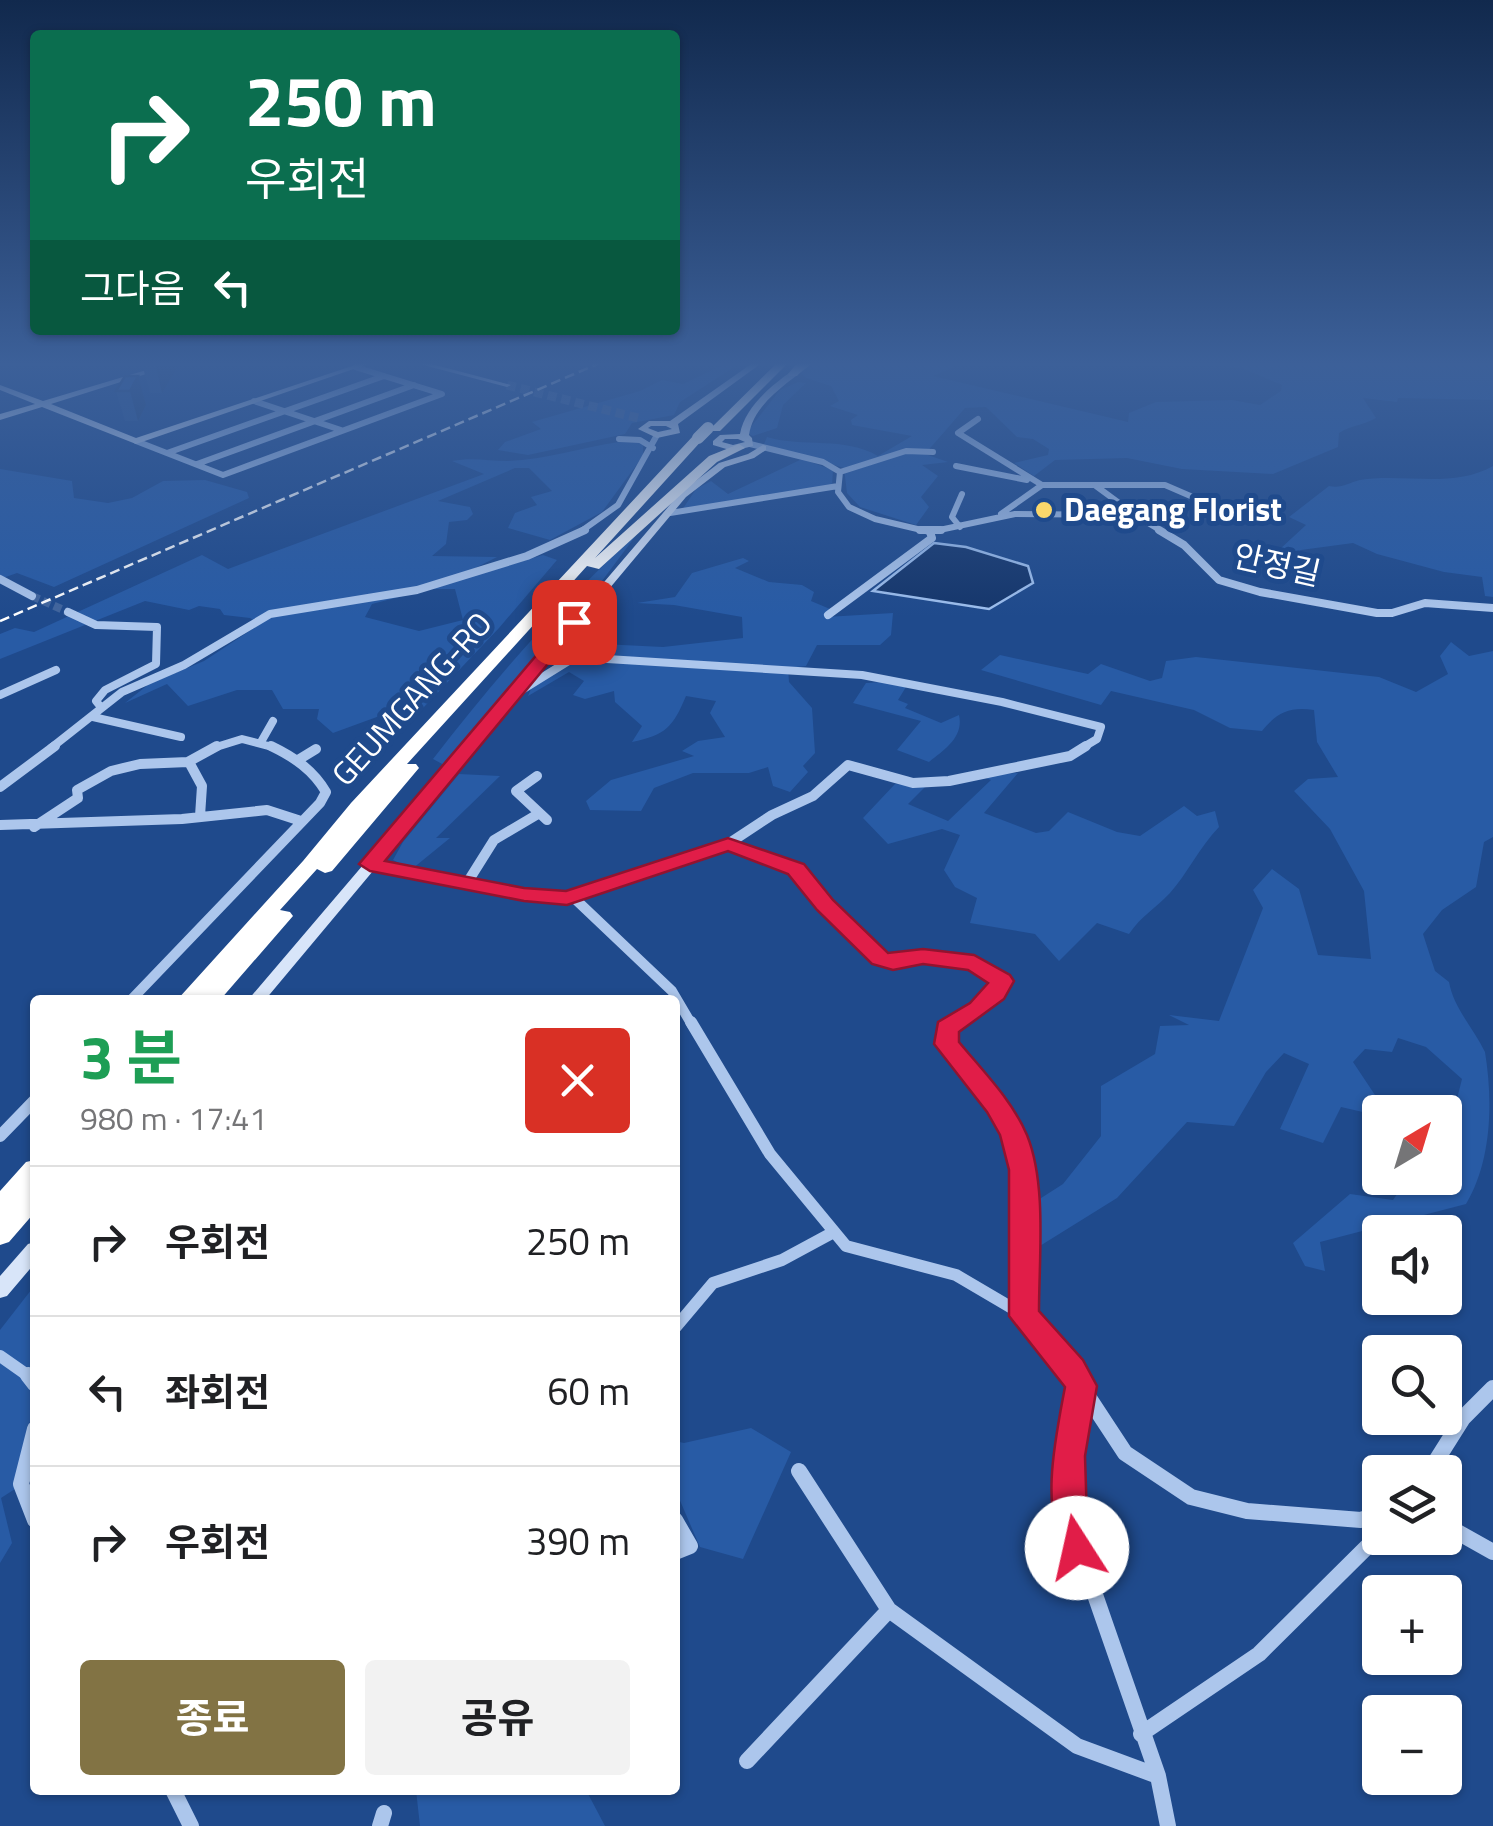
<!DOCTYPE html>
<html lang="ko">
<head>
<meta charset="utf-8">
<style>
	body { margin:0; font-family:"Titillium Web","Noto Sans KR",sans-serif; background:#f2f2f2; color:#202124; height:100vh; display:flex; flex-direction:column; font-size:38px; white-space:nowrap }
	* { box-sizing:border-box; margin:0 }
	p { font-size:32px; color:#757577 }
	.icon { flex:none; width:55px; height:55px; fill:none; stroke:currentColor; stroke-width:2; stroke-linecap:round; stroke-linejoin:round }
	.map { position:relative; flex:1; overflow:hidden }
	.sheet { position:absolute; left:30px; top:995px; width:650px; height:800px; display:flex; flex-direction:column; background:#fff; border-radius:10px; box-shadow:0 2px 8px #0004 }
	.sheet>* { flex:none }
	.hud { position:absolute; left:30px; top:30px; width:650px; height:305px; border-radius:10px; box-shadow:0 2px 8px #0004; background:#0b6e4f; color:#fff; overflow:hidden }
	.needle { width:65px; rotate:38deg }
	.buttons { position:absolute; left:1362px; top:1095px; display:grid; gap:20px }
	.buttons a { display:grid; place-items:center; width:100px; height:100px; border-radius:10px; background:#fff; box-shadow:0 2px 8px #0004; font-size:50px }
	.pin { position:absolute; display:grid; place-items:center; width:85px; height:85px; color:#fff; margin:-42px; border-radius:20px; box-shadow:0 5px 15px #0006 }
	.me { position:absolute; width:110px; margin:-55px; rotate:350deg; stroke-linejoin:round; filter:drop-shadow(0 0 8px #0008) }
	.turn { display:flex; align-items:center; gap:35px; height:210px; padding:0 50px; font-size:45px }
	.turn .icon { width:130px; height:130px; stroke-width:2.5 }
	.turn b { display:block; font-size:70px; line-height:85px }
	.then { display:flex; align-items:center; height:95px; padding:0 50px; background:#0003; gap:20px; font-size:38px }
	.round { display:grid; place-items:center; flex:none; width:105px; height:105px; border-radius:10px; background:#f2f2f2 }
	.headline { display:flex; align-items:center; justify-content:space-between; height:170px; padding:0 50px }
	h1 { font-size:60px; font-weight:700; line-height:75px; color:#1e9e55 }
	.cta { display:flex; gap:20px; margin-top:auto; padding:20px 50px }
	.cta a { flex:1; height:115px; border-radius:10px; background:#827344; color:#fff; font-size:40px; font-weight:700; line-height:115px; text-align:center }
	.cta a+a { background:#f2f2f2; color:#202124 }
	ul { padding:0; list-style:none }
	li { display:flex; align-items:center; gap:30px; height:150px; padding:0 50px; border-top:2px solid #e0e0e0 }
	li div { flex:1 }
	li b { display:block; font-size:38px }
	li em { font-style:normal }
	.map>svg:first-child { display:block }
	.green { fill:#285ba5; fill-rule:evenodd }
	.water { fill:#15366b; stroke:#9fc0ee; stroke-width:2.5 }
	.lines { fill:none; stroke-linecap:round; stroke-linejoin:round }
	.street-tunnel { stroke:#41659d; stroke-width:8; stroke-dasharray:8 4; stroke-linecap:butt }
	.secondary-tunnel { stroke:#41659d; stroke-width:9; stroke-dasharray:9 5; stroke-linecap:butt }
	.street-far4 { stroke:#acc6ec; stroke-width:6 }
	.street-far3 { stroke:#acc6ec; stroke-width:8 }
	.street-far2 { stroke:#acc6ec; stroke-width:10 }
	.street-far1 { stroke:#acc6ec; stroke-width:12 }
	.street { stroke:#acc6ec; stroke-width:16 }
	.secondary { fill:#d8e5f9; fill-rule:evenodd }
	.highway { fill:#fff; fill-rule:evenodd }
	.rail { stroke:#fff; stroke-width:2.5; stroke-dasharray:10 5; stroke-linecap:butt }
	.highway-bridge { stroke:#fff; stroke-width:12 }
	.wall { fill:#285392 }
	.shaded-wall { fill:#204377 }
	.building { fill:#2e60aa; stroke:#204377; stroke-width:2.5 }
	.route { fill:#e11d48; stroke:#92132f; stroke-width:2.5 }
	.poi-dot { fill:#fad76b; stroke:#1f4a8c; stroke-width:4 }
	.labels { text-anchor:middle; stroke-width:10; stroke-linejoin:round; paint-order:stroke }
	.far-poi-label { font-size:32px; font-weight:bold; fill:#fff; stroke:#1f4a8c; text-anchor:start }
	.far-street-label { font-size:32px; fill:#fff; stroke:#1f4a8c }
</style>
</head>
<body>
<div class="map">
<svg width="1493" height="1826" viewBox="0 0 1493 1826">
	<rect width="100%" height="100%" fill="#1f4a8c"/>
	<path class="green" d="M729 362H742L680 402 674 415 632 423 625 434 528 455 498 450 505 442 541 429 532 422 640 391 662 380 683 384Z
		M817 362H952V368L933 376 1128 422 1129 413 1156 402 1232 400 1260 405 1281 391 1282 385 1244 369 1200 362H1493V400L1398 398 1397 402 1363 398 1376 418C1364 425 1352 425 1339 433L1338 447 1273 474 1182 469 1127 458 1055 460 1034 476 1014 463 1048 455 1049 449 1033 439 1017 437 986 407 965 408 925 454 948 462 922 465 938 476 921 497 929 507 916 525 860 507 847 493 844 468 764 444 767 437C803 448 844 436 878 456L912 436 852 425 851 420 858 415 830 406 839 401 831 386 806 378 800 372Z
		M798 382 806 383 783 405 777 428 753 436 746 433 780 390Z
		M619 442 643 443V456L602 512 550 540 508 528 515 513 537 505 531 497 552 491 529 468H515L438 501 470 507 473 514 467 520 449 522 446 544 432 556 497 557 440 586 543 555 557 560 499 628 405 727 385 714 333 733 317 719 319 709H283L272 690H237L188 706 167 684 125 703 149 684 204 661 260 624 250 618 224 615 220 609 199 606 189 610 145 601 0 659V634L15 628 34 632 202 555 228 569 484 474 452 461C472 457 488 461 508 461 546 460 582 447 619 442ZM430 589H455L463 620 419 631 365 617 372 604Z
		M802 459 833 470 832 486 682 510 696 489 711 481 728 494Z
		M1493 466V597L1485 596 1482 577 1444 572 1377 554 1353 543 1301 550 1278 566 1265 563 1306 525 1289 517 1329 486C1341 489 1348 483 1360 480 1403 473 1453 489 1493 466Z
		M0 469 72 481 74 498 108 503 132 498 163 481 205 480 247 492 249 498 54 587 17 573 0 579Z
		M637 534 602 581 446 766 433 759C496 678 561 602 637 534Z
		M743 558 749 561 735 568 769 582 802 585 814 592 811 601 830 609 826 617 893 613 891 635 880 645H817L806 666 788 668 789 682 812 708 815 753 803 766 808 772 790 792 773 786 768 767 749 773H693L654 788 641 811 590 810 586 801 611 780 694 756 682 751 698 741 725 737 710 713 716 701 686 696C673 727 666 735 632 742L642 726 615 702 614 691 585 699 573 695 584 681 569 672 528 696C547 654 561 670 597 654L602 644 663 647 743 638 742 617 674 605 637 603 675 597 692 573Z
		M1451 642 1469 656 1493 651V837L1484 842 1476 887 1442 910 1423 934 1435 971 1449 982C1454 1009 1473 1027 1485 1052 1493 1101 1492 1160 1466 1204L1320 1242 1325 1271 1305 1266 1293 1243 1350 1194 1393 1200 1408 1178 1444 1182 1455 1163 1450 1127 1462 1079 1426 1047 1398 1038 1392 1052 1365 1049 1353 1062 1377 1098 1380 1116 1341 1107 1323 1143 1280 1129 1309 1064 1284 1053 1266 1072 1234 1126 1187 1122 1117 1198 1035 1249 1038 1200 1063 1184 1101 1136V1086L1155 1054 1160 1026 1189 1025 1169 1015 1219 1021 1263 908 1253 890 1272 869 1299 889 1318 955 1371 959 1364 891 1330 829 1294 791 1308 779 1338 777 1317 742 1314 710C1290 706 1276 713 1262 731L1230 728 1194 710 1111 691 1101 705 981 670 1000 655 1088 674 1101 664 1150 681 1162 678 1166 661 1196 657 1379 677 1416 692 1448 674 1440 656Z
		M881 682 906 687 898 700 908 704 905 708 941 723 959 715C964 737 945 749 929 762L897 750 921 721 853 703 866 683Z
		M1018 773 984 813 1036 833 1049 831 1068 812 1117 832 1140 836 1184 806 1197 816 1215 811 1219 827C1199 848 1187 874 1170 893 1155 909 1142 915 1129 934L1097 923 1059 961 1035 934 970 923 977 898 955 887 944 870 960 835 942 829 888 844 863 818 895 784 926 786 908 804 948 821 991 780 979 775Z
		M459 774 500 776 436 838H450L412 869 393 860 403 842Z
		M35 1285V1476L1 1498 12 1543 0 1563V1330Z
		M751 1428 791 1452 743 1559 700 1547 675 1489V1441L684 1443Z
		M416 1790H586L605 1826H420Z"/>
	<path class="water" d="M934 543 966 547 1028 566 1033 583 989 609 873 591Z"/>
	<g class="lines">
		<path class="street-tunnel" d="M32 596 68 612"/>
		<path class="secondary-tunnel" d="M507 385 642 419"/>
		<path class="street-far4" d="M254 401 341 430
			M978 419 958 433 1042 485 1001 514
			M619 439 640 440 653 448
			M136 441 223 475 442 394 355 367
			M750 444 823 462 840 472
			M167 453 384 376
			M197 464 414 385
			M956 466 1027 480
			M840 472 838 492 849 507 875 519 930 532 1015 514 1135 515 1163 532
			M840 472 906 451 933 452
			M1042 485H1165L1202 501
			M1096 486 1134 514
			M670 513 838 486
			M960 527 952 517 962 494
			M580 532 618 505 657 435"/>
		<path class="street-far3" d="M920 530H941
			M1159 530 1184 545 1219 580 1260 592 1377 613H1392L1425 603 1493 608
			M0 579 32 596
			M68 612 96 625 157 627 156 664 105 690 96 701 100 706
			M828 615 932 538 930 532
			M574 622 575 657 862 675 1002 702 1101 727 1097 739 1082 748
			M517 693 575 657
			M0 695 56 670
			M93 717 181 737
			M261 742 273 721
			M51 748 122 692 184 665 270 614 417 590 527 556 585 530
			M213 748 242 739 276 748"/>
		<path class="street-far2" d="M298 760 316 749
			M189 762 202 786 200 816
			M537 776 516 791 547 820
			M0 787 55 746
			M0 825 182 819 267 810 301 821
			M34 827 78 798 77 790 111 771 140 764 188 762 217 746
			M728 844 772 815 813 796 848 765 913 783 949 781 1070 756 1086 746
			M370 864 525 894 567 898 728 844 796 869 825 905 880 959 948 958 970 964 1001 981 985 1003 952 1025
			M467 883 494 840 538 814
			M573 897 672 991 692 1025
			M131 1000 320 803 326 792C313 770 294 757 271 746"/>
		<path class="street-far1" d="M691 1022 770 1154 846 1246 956 1275 1024 1315
			M956 1022 946 1028 947 1044 997 1106 1013 1135 1023 1170 1024 1315 1076 1377
			M0 1136 35 1100
			M675 1328 713 1283 782 1260 832 1233
			M0 1356 30 1377"/>
		<path class="street" d="M28 1375 35 1384
			M1075 1375 1081 1386 1068 1456 1069 1520 1158 1776 1168 1826
			M1081 1386 1125 1453 1191 1497 1247 1511 1361 1520 1380 1513
			M35 1429 21 1484 35 1520
			M799 1471 889 1610 1077 1746 1158 1776
			M1429 1472 1463 1418 1493 1388
			M675 1520 690 1546 675 1552
			M1445 1525 1493 1552
			M1141 1734 1259 1654 1380 1534
			M747 1761 889 1610
			M173 1790 191 1826
			M380 1826 384 1813"/>
		<path class="secondary" d="M173 362H184L51 404 136 438 364 362H374L136 444 42 407 0 420V414L35 404 0 390V385L43 401Z
			M412 362H424L511 385 507 387Z
			M754 362H763L678 424 680 433 657 438 638 429 649 421H670ZM651 426H666L672 429 658 432 648 428Z
			M805 362H814C790 382 754 402 749 435L752 438 753 446 733 451 713 445V441L720 435 740 434C746 402 780 379 805 362ZM725 439H738L745 442 733 445 722 442Z
			M763 445 766 446V450L754 458 725 467 686 497 265 1000H248L680 493 719 463 748 454Z
			M35 1242V1263L7 1296 0 1298V1276L28 1244Z"/>
		<path class="highway" d="M778 362H789L720 431H712V427Z
			M798 362H808L797 376H789L788 374Z
			M694 435 704 438 595 558 709 456 739 444 745 448 717 462 599 569 587 566 407 764H416L419 768 332 871 325 873 317 869 280 910 290 912 293 916 220 1000H177L303 861 351 803Z
			M35 1160V1212L9 1242 0 1245V1191L26 1162Z"/>
		<path class="rail" d="M0 621 602 362"/>
		<path class="highway-bridge" d="M698 438 708 428"/>
	</g>
	<path class="wall" d="M144 362H176L177 368 162 393H150L142 364Z
		M138 376 146 405 138 421H125L116 391Z"/>
	<path class="shaded-wall" d="M156 362H176L177 368 162 393 155 363Z
		M138 376 146 405 138 421 130 391Z"/>
	<path class="building" d="M125 376H138L130 391H116Z"/>
	<linearGradient id="sky" x2="0" y2="1"><stop stop-color="#11294d"/><stop offset="0.59" stop-color="#3c6099"/><stop offset="1" stop-color="#3c6099" stop-opacity="0"/></linearGradient>
	<rect width="1493" height="617" fill="url(#sky)"/>
	<path class="route" d="M574 617 580 618V625L385 861 524 888 566 891 728 838 804 864 833 900 888 953 923 949 974 955 1010 975 1014 981 1004 999 959 1032V1042C983 1071 1012 1100 1027 1135 1047 1184 1039 1258 1039 1311L1083 1360 1097 1386 1085 1456 1087 1520 1095 1548 1090 1560 1077 1565 1065 1560C1041 1504 1054 1445 1065 1387L1009 1316V1170L1000 1135 987 1112 934 1044 938 1022 970 1003 988 983 968 970 923 964 893 970 872 964 817 910 788 874 728 851 567 905 524 901 370 871 359 864 568 618Z"/>
	<circle class="poi-dot" cx="1044" cy="510" r="10"/>
	<g class="labels">
		<g class="far-poi-label">
			<text x="1064" y="521">Daegang Florist</text>
		</g>
		<g class="far-street-label">
			<text transform="translate(1277 565) rotate(13)" y="11">안정길</text>
			<text transform="translate(412 699) rotate(-48)" y="11">GEUMGANG-RO</text>
		</g>
	</g>
</svg>
<div class="buttons">
<a><svg class="needle" viewBox="-14 -14 28 28"><path d="M0-13l5 13h-10z" fill="#e53935"/><path d="M0 13l5-13h-10z" fill="#757577"/></svg></a>
<a><svg class="icon" aria-label="sound" viewBox="0 0 24 24"><path d="M4 9h4l5-4v14l-5-4H4zM17 9q2 3 0 6"/></svg></a>
<a><svg class="icon" aria-label="search" viewBox="0 0 24 24"><circle cx="10" cy="10" r="6"/><path d="M15 15l6 6"/></svg></a>
<a><svg class="icon" aria-label="layers" viewBox="0 0 24 24"><path d="M12 4l9 5-9 5-9-5zM3 14l9 5 9-5"/></svg></a>
<a>+</a>
<a>−</a>
</div>
<div class="pin" style="left:574px;top:622px;background:#d93025"><svg class="icon" aria-label="arrive" viewBox="0 0 24 24"><path d="M6 21V4h12l-3 4 3 4H6"/></svg></div>
<svg class="me" style="left:1077px;top:1548px" viewBox="-20 -20 40 40"><circle r="19" fill="#fff"/><path d="M0-13L10 11 0 6-10 11z" fill="#e11d48"/></svg>
<div class="hud">
<div class="turn"><svg class="icon" aria-label="right" viewBox="0 0 24 24"><path d="M7 20v-9h11M14 6l5 5-5 5"/></svg><div><b>250 m</b>우회전</div></div>
<div class="then">그다음<svg class="icon" aria-label="left" viewBox="0 0 24 24"><path d="M17 20v-9H6M10 6l-5 5 5 5"/></svg></div>
</div>
<section class="sheet">
<div class="headline"><div><h1>3 분</h1><p>980 m · 17:41</p></div><a class="round" style="background:#d93025;color:#fff"><svg class="icon" aria-label="close" viewBox="0 0 24 24"><path d="M6 6l12 12M18 6L6 18"/></svg></a></div>
<ul>
<li><svg class="icon" aria-label="right" viewBox="0 0 24 24"><path d="M7 20v-9h11M14 6l5 5-5 5"/></svg><div><b>우회전</b></div><em>250 m</em></li>
<li><svg class="icon" aria-label="left" viewBox="0 0 24 24"><path d="M17 20v-9H6M10 6l-5 5 5 5"/></svg><div><b>좌회전</b></div><em>60 m</em></li>
<li><svg class="icon" aria-label="right" viewBox="0 0 24 24"><path d="M7 20v-9h11M14 6l5 5-5 5"/></svg><div><b>우회전</b></div><em>390 m</em></li>
</ul>
<div class="cta"><a>종료</a><a>공유</a></div>
</section>
</div>
</body>
</html>
